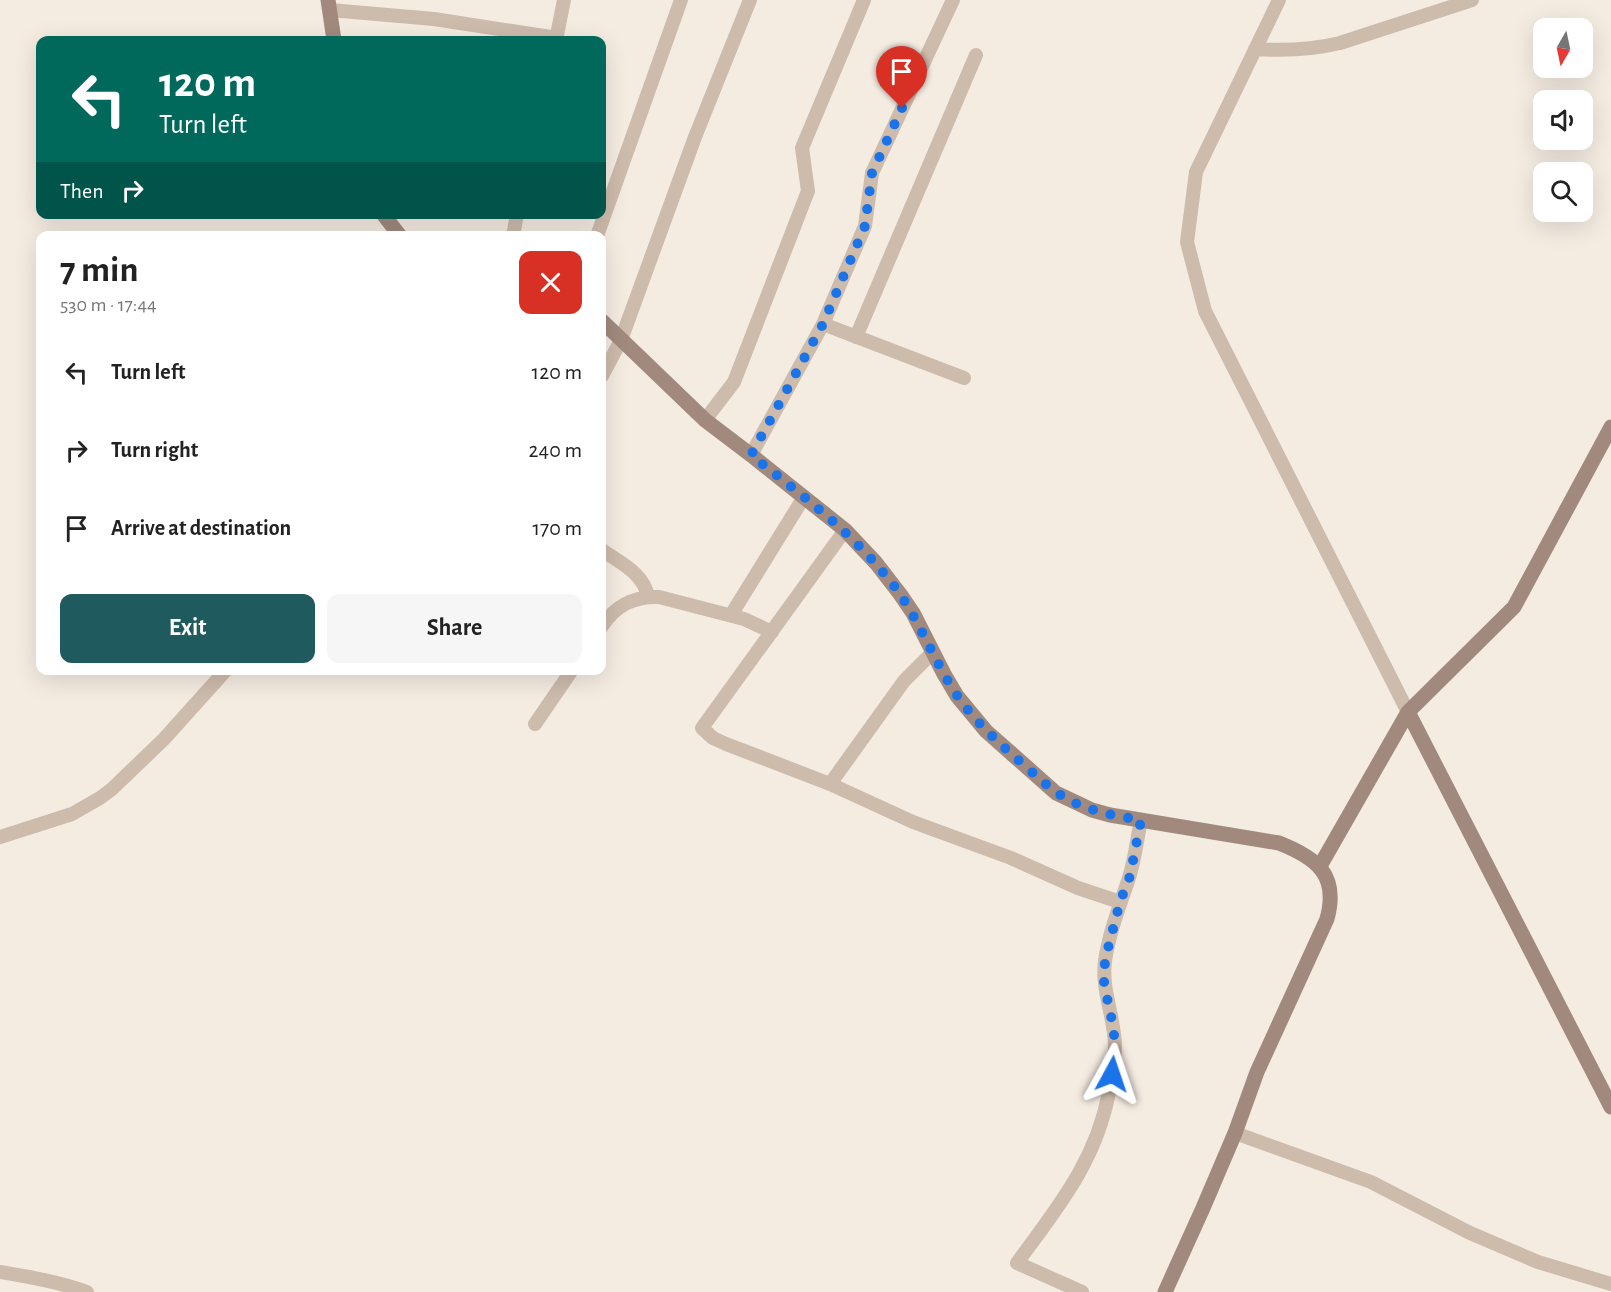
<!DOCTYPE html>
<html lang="en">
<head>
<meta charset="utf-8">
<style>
	body { margin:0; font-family:"Alegreya Sans",sans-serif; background:#f6f6f6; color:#222; height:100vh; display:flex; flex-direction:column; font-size:22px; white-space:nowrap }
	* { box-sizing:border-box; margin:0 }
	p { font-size:20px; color:#767676 }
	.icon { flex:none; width:33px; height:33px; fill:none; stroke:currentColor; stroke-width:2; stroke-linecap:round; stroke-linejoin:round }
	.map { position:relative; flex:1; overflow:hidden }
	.side { position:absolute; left:36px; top:231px; width:570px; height:444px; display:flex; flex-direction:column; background:#fff; border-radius:12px; box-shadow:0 6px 24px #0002 }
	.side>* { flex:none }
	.banner { position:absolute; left:36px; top:36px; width:570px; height:183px; border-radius:12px; box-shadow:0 6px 24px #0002; background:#00695c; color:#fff; overflow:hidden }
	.needle { width:39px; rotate:189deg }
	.controls { position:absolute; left:1533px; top:18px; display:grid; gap:12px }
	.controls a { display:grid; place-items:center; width:60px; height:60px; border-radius:12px; background:#fff; box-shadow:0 6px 24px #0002; font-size:30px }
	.pin { position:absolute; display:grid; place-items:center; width:51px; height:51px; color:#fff; margin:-62px -26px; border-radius:50% 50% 50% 0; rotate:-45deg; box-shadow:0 0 6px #0007 }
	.pin .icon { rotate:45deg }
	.me { position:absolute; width:66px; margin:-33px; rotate:5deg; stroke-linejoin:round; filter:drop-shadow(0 0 4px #0008) }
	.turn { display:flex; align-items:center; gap:21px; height:126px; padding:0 24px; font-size:27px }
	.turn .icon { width:78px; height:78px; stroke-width:2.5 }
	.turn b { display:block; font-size:42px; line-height:51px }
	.then { display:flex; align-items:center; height:57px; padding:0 24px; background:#0003; gap:12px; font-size:22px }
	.round { display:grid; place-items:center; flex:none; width:63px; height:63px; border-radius:12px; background:#f6f6f6 }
	.head { display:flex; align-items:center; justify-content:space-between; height:102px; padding:0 24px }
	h1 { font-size:36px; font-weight:600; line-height:45px }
	.primary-button { display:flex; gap:12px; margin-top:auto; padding:12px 24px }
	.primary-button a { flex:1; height:69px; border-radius:12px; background:#1f5a5e; color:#fff; font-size:24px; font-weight:600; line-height:69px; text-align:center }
	.primary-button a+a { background:#f6f6f6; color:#222 }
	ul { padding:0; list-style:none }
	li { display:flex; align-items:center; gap:18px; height:78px; padding:0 24px }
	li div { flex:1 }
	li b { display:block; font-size:22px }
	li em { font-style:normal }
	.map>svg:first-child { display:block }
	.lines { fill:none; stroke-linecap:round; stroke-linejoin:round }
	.street { stroke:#cdbbac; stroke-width:14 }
	.secondary { stroke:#a18a7d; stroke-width:15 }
	.route { stroke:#1a73e8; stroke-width:10; stroke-dasharray:0 18 }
</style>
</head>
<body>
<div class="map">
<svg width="1611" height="1292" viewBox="0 0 1611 1292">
	<rect width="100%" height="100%" fill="#f4ebe1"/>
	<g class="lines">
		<path class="street" d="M1279 0 1196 172 1187 242 1205 311 1408 712
			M330 10 434 19 557 38
			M556 40 564 0
			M1255 49C1284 51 1311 50 1340 43L1472 0
			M513 236 517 214
			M597 236 681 0
			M823 324 964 378
			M856 337 976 55
			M602 376 621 340 695 137 750 0
			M705 420 734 382 808 191 802 148 864 0
			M751 455 823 324 865 226 872 173 953 0
			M845 530 702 728 713 738 726 744 830 784 913 822 1011 858 1078 888 1120 902
			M602 550C620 563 644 573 648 597
			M731 615 804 497
			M602 626C616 605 634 596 659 597L744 619 772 632
			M535 724 572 670
			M830 784 904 681 933 652
			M0 837 72 814 100 798 112 789 164 739 226 670
			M1235 1133 1371 1182 1470 1233 1538 1262 1611 1284
			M0 1272C30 1277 59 1282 87 1292
			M1082 1292 1017 1263C1057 1208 1096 1162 1109 1092 1112 1077 1115 1062 1115 1047 1115 1018 1101 990 1105 961 1109 933 1120 905 1129 878 1135 859 1137 839 1141 820"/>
		<path class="secondary" d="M328 0 334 40
			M383 214 400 236
			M602 321 705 420 751 455 845 530 876 563 900 594 913 613 944 674 957 696 986 731 1056 793 1092 810 1110 815 1279 843C1317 858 1339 875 1327 919L1257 1072 1235 1133 1203 1208 1165 1292
			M1408 712 1611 1107
			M1320 866 1408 712 1514 607 1611 427"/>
	</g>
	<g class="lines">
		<path class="route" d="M902 108 872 173 865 226 823 324 751 455C799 493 847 528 886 576 911 605 925 640 944 674 965 713 991 736 1024 765 1039 778 1053 792 1071 801 1093 812 1116 816 1141 820L1130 876 1120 902 1105 960 1104 984 1114 1030V1059L1112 1074"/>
	</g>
</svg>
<div class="controls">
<a><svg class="needle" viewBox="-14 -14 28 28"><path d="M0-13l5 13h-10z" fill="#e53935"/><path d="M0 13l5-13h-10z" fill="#767676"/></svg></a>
<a><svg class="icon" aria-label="sound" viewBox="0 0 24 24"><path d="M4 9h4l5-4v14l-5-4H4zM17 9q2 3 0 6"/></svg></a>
<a><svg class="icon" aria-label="search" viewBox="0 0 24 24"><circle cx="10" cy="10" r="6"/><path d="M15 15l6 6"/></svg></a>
</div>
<div class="pin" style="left:902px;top:108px;background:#d93025"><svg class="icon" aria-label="arrive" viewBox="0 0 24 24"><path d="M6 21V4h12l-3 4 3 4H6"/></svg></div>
<svg class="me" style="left:1112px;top:1074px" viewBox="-20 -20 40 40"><path d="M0-17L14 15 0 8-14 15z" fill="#1a73e8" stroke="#fff" stroke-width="4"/></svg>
<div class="banner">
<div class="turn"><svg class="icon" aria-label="left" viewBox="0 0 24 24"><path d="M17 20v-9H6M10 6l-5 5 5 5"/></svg><div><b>120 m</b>Turn left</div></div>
<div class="then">Then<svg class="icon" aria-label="right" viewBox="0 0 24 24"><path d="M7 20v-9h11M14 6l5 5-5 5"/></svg></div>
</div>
<section class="side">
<div class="head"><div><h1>7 min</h1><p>530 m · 17:44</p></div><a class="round" style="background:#d93025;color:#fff"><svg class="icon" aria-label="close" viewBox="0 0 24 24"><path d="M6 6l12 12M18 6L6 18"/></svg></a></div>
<ul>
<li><svg class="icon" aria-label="left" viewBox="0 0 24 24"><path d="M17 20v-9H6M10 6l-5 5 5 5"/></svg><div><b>Turn left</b></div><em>120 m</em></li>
<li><svg class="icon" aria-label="right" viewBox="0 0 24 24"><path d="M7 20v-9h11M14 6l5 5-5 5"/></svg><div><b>Turn right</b></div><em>240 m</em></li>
<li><svg class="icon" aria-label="arrive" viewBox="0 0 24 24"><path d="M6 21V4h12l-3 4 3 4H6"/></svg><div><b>Arrive at destination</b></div><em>170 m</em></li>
</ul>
<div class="primary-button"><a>Exit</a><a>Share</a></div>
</section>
</div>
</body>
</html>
